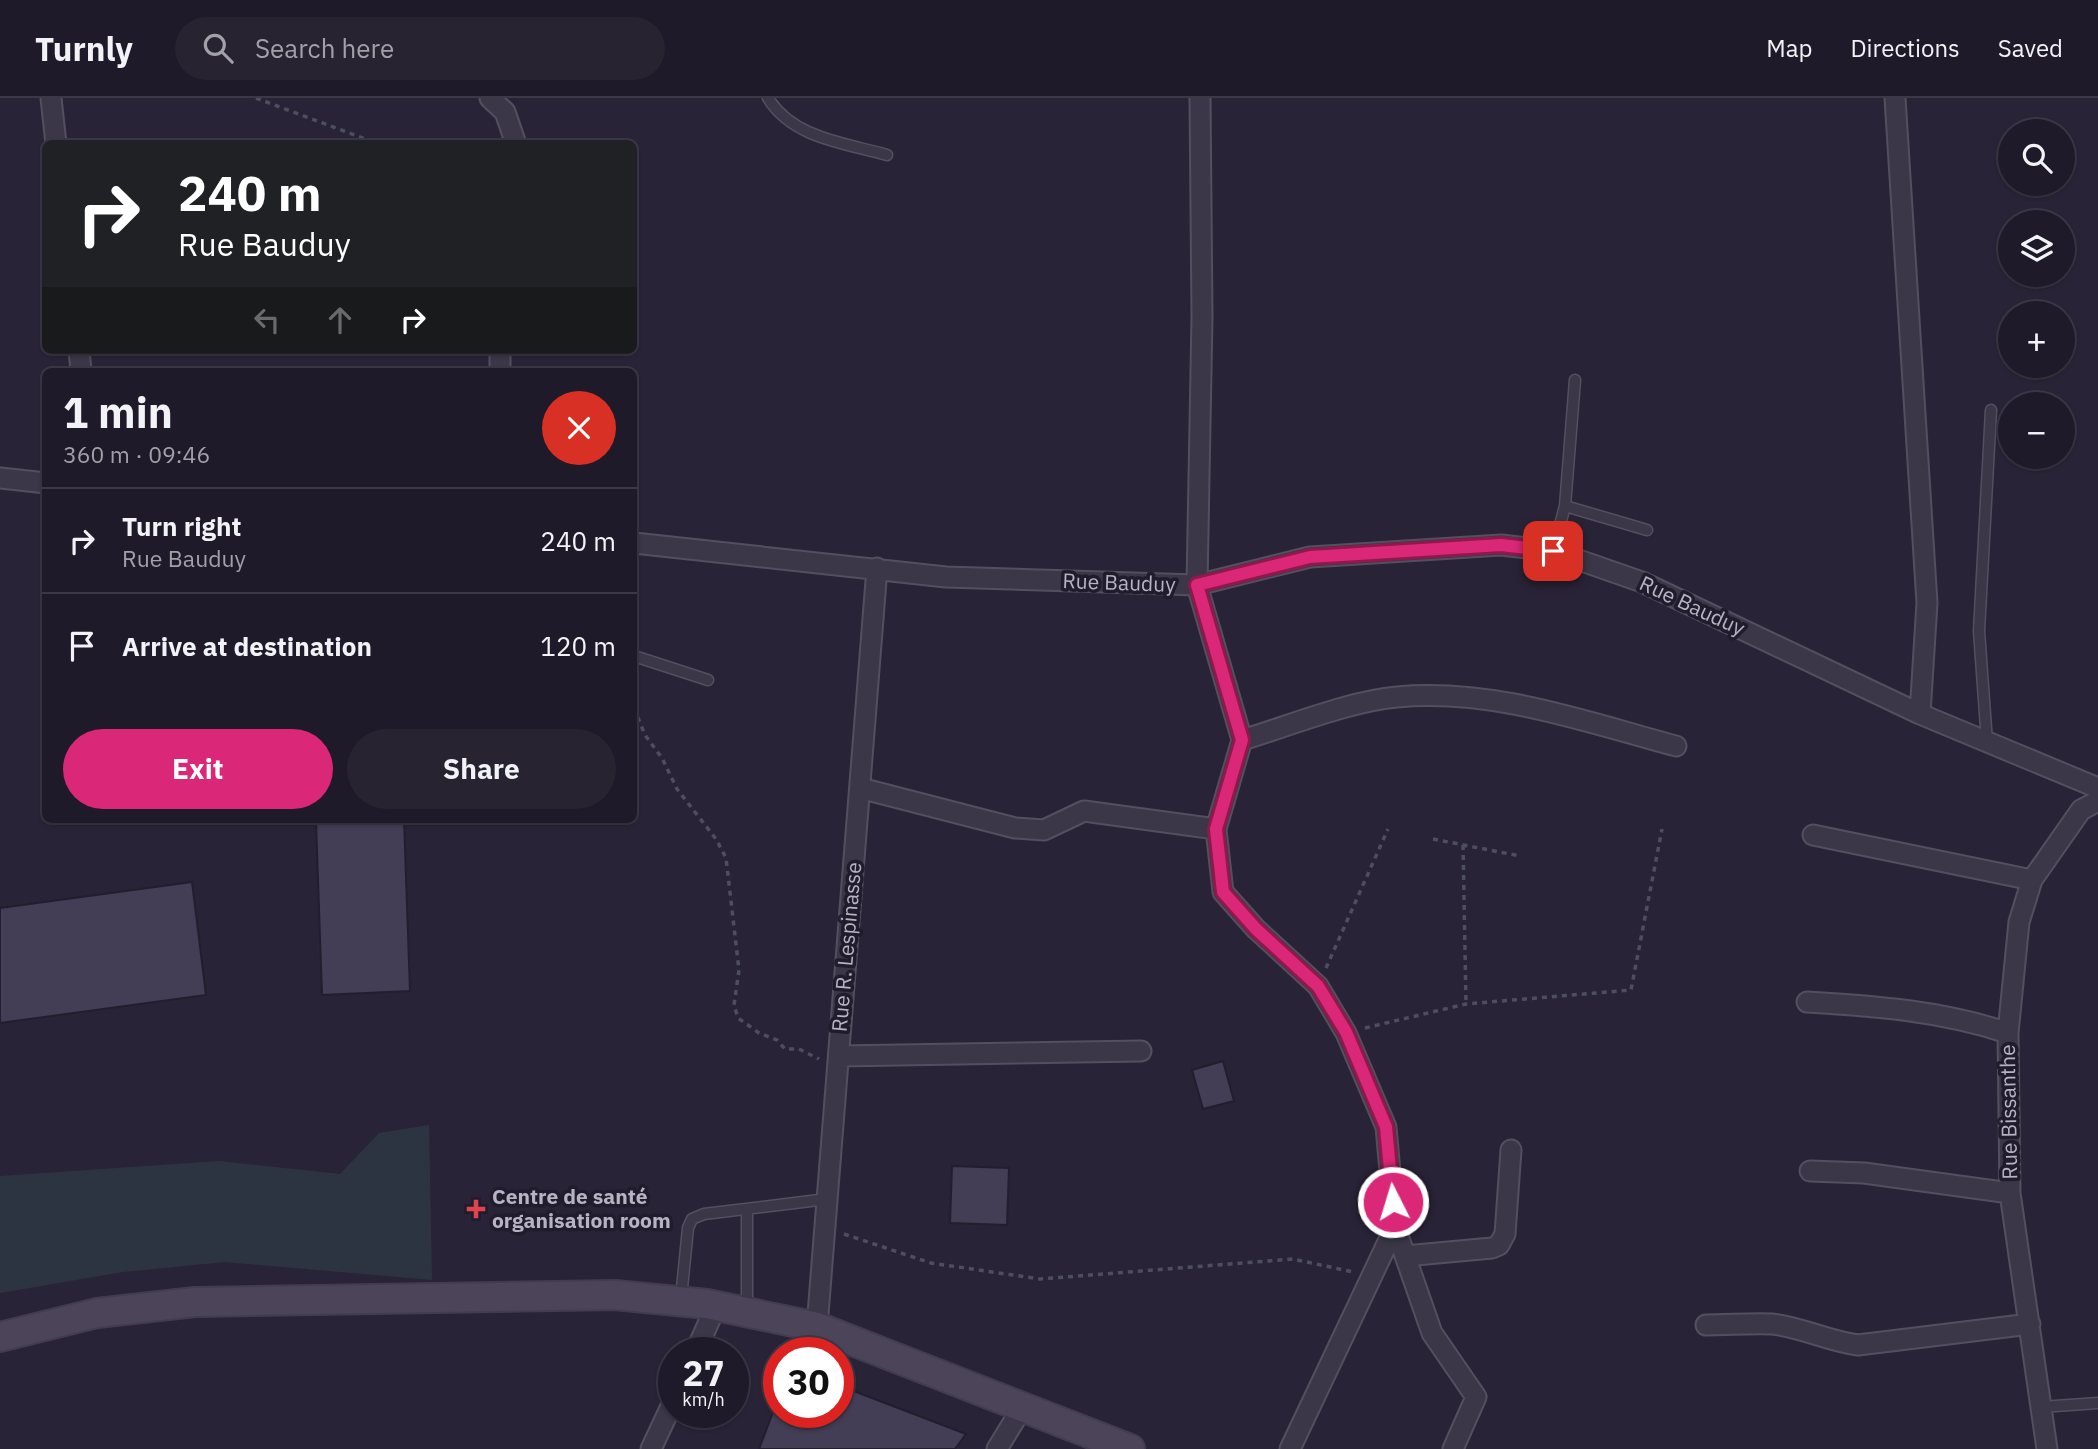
<!DOCTYPE html>
<html lang="en">
<head>
<meta charset="utf-8">
<style>
	body { margin:0; font-family:"IBM Plex Sans",sans-serif; background:#272331; color:#f1f3f6; height:100vh; display:flex; flex-direction:column; font-size:26px; white-space:nowrap }
	* { box-sizing:border-box; margin:0 }
	p { font-size:23px; color:#a1a1a8 }
	.icon { flex:none; width:38px; height:38px; fill:none; stroke:currentColor; stroke-width:2; stroke-linecap:round; stroke-linejoin:round }
	.map { position:relative; flex:1; overflow:hidden }
	.panel { position:absolute; left:42px; top:270px; width:595px; height:455px; display:flex; flex-direction:column; background:#1f1a29; border-radius:10px; box-shadow:0 2px 5px #0004,0 0 0 2px #3c3846 }
	.panel>* { flex:none }
	.guide { position:absolute; left:42px; top:42px; width:595px; height:214px; border-radius:10px; box-shadow:0 2px 5px #0004,0 0 0 2px #3c3846; background:#202124; color:#fff; overflow:hidden }
	.buttons { position:absolute; left:1998px; top:21px; display:grid; gap:14px }
	.buttons a { display:grid; place-items:center; width:77px; height:77px; border-radius:50%; background:#1f1a29; box-shadow:0 2px 5px #0004,0 0 0 2px #3c3846; font-size:35px }
	.speed { position:absolute; left:658px; top:1239px; display:flex; gap:14px; font-size:35px; font-weight:700; text-align:center }
	.speed>* { display:grid; place-content:center; width:91px; height:91px; border-radius:50%; background:#1f1a29; box-shadow:0 2px 5px #0004,0 0 0 2px #3c3846; line-height:1 }
	.speed small { font-size:18px; font-weight:400 }
	.speed .limit { border:10px solid #d22; background:#fff; color:#111 }
	.pin { position:absolute; display:grid; place-items:center; width:60px; height:60px; color:#fff; margin:-30px; border-radius:14px; box-shadow:0 4px 10px #0006 }
	.me { position:absolute; width:77px; margin:-38px; rotate:355deg; stroke-linejoin:round; filter:drop-shadow(0 0 5px #0008) }
	.turn { display:flex; align-items:center; gap:24px; height:147px; padding:0 21px; font-size:32px }
	.turn .icon { width:91px; height:91px; stroke-width:2.5 }
	.turn b { display:block; font-size:49px; line-height:60px }
	.lanes { display:flex; align-items:center; height:66px; padding:0 21px; background:#0003; justify-content:center; gap:35px; direction:ltr }
	.lanes .off { opacity:.35 }
	.round { display:grid; place-items:center; flex:none; width:74px; height:74px; border-radius:37px; background:#272331 }
	.summary { display:flex; align-items:center; justify-content:space-between; height:119px; padding:0 21px }
	h1 { font-size:42px; font-weight:700; line-height:52px }
	.cta { display:flex; gap:14px; margin-top:auto; padding:14px 21px }
	.cta a { flex:1; height:80px; border-radius:42px; background:#db2777; color:#fff; font-size:28px; font-weight:700; line-height:80px; text-align:center }
	.cta a+a { background:#272331; color:#f1f3f6 }
	ul { padding:0; list-style:none }
	li { display:flex; align-items:center; gap:21px; height:105px; padding:0 21px; border-top:2px solid #3c3846 }
	li div { flex:1 }
	li b { display:block; font-size:26px }
	li em { font-style:normal }
	header { display:flex; align-items:center; gap:42px; box-sizing:border-box; height:98px; padding:0 35px; background:#1f1a29; border-bottom:2px solid #3c3846 }
	header strong { font-size:33px }
	nav { display:flex; gap:38px; margin-inline-start:auto; font-size:24px }
	.search { width:490px; height:63px; background:#272331; display:flex; align-items:center; gap:18px; box-sizing:border-box; padding:0 24px; border-radius:38px; color:#a1a1a8; font-size:26px }
	.map>svg:first-child { display:block }
	.green { fill:#2c3441 }
	.building { fill:#433d55; stroke:#231e2e; stroke-width:2 }
	.lines { fill:none; stroke-linecap:round; stroke-linejoin:round }
	.lane-casing { stroke:#544f5f; stroke-width:13 }
	.street-casing { stroke:#544f5f; stroke-width:23 }
	.secondary-casing { stroke:#423d4e; stroke-width:32 }
	.path { stroke:#4d4f5f; stroke-width:3.5; stroke-dasharray:5 5; stroke-linecap:butt }
	.lane { stroke:#3b3748; stroke-width:10 }
	.street { stroke:#3b3748; stroke-width:19 }
	.secondary { stroke:#4c455a; stroke-width:28 }
	.route-casing { stroke:#8e194d; stroke-width:18 }
	.route { stroke:#db2777; stroke-width:12 }
	.health-dot { fill:#e0444e; stroke:#211c2c; stroke-width:2.5 }
	.labels { text-anchor:middle; stroke-width:7; stroke-linejoin:round; paint-order:stroke }
	.street-label { font-size:21px; fill:#b7b2c4; stroke:#211c2c }
	.poi-label { font-size:21px; font-weight:bold; fill:#b7b2c4; stroke:#211c2c; text-anchor:start }
</style>
</head>
<body>
<header>
<strong>Turnly</strong>
<div class="search"><svg class="icon" aria-label="search" viewBox="0 0 24 24"><circle cx="10" cy="10" r="6"/><path d="M15 15l6 6"/></svg>Search here</div>
<nav><a>Map</a><a>Directions</a><a>Saved</a></nav>
</header>
<div class="map">
<svg width="2098" height="1351" viewBox="0 0 2098 1351">
	<rect width="100%" height="100%" fill="#292337"/>
	<path class="green" d="M429 1027 432 1182 225 1164 123 1174 0 1195V1078L219 1063 340 1076 379 1035Z"/>
	<path class="building" d="M404 721 410 893 322 897 316 724Z
		M192 784 206 897 0 925V810Z
		M1223 963 1234 1003 1203 1011 1192 972Z
		M952 1068 1009 1070 1007 1127 950 1125Z
		M838 1287 966 1336 955 1351H759L773 1314H838Z"/>
	<g class="lines">
		<g class="lane-casing">
			<path id="lane" d="M768 0C792 40 845 45 887 57
				M1565 408 1647 432
				M1553 453 1565 408 1575 282
				M634 558 708 582
				M1987 644 1979 533 1991 312
				M681 1200 688 1130 692 1121 704 1116 827 1101
				M747 1212V1111
				M2041 1309 2098 1305"/>
		</g>
		<g class="street-casing">
			<path id="street" d="M51 0 56 46
				M490 0 505 14 516 46
				M1200 0 1202 219 1197 487 1242 642 1216 731 1223 794 1256 831 1318 888 1346 935 1386 1029 1395 1129 1290 1351
				M1895 0 1927 505 1920 616
				M79 252 81 273
				M500 252V273
				M0 380 46 385
				M634 445 946 479 1197 487 1310 459 1501 447 1553 453 1642 484 1920 616 2098 690
				M1242 642C1289 628 1350 603 1397 599 1493 590 1586 624 1676 648
				M860 690 1015 730 1044 732 1084 713 1216 731
				M1813 737 2032 782
				M1807 904C1875 908 1943 913 2008 935
				M839 958 1141 953
				M1810 1073 1864 1075 2010 1095
				M1395 1129 1432 1235 1476 1299 1453 1351
				M1405 1158 1492 1150 1499 1147 1505 1136 1511 1052
				M1706 1227C1728 1227 1751 1225 1772 1226 1802 1229 1827 1243 1858 1247L2030 1226
				M817 1229 877 470
				M695 1255 716 1208
				M651 1351 674 1302
				M997 1351 1022 1310
				M2047 1351 2010 1095 2008 935 2019 824 2032 782 2081 712 2098 703"/>
		</g>
		<g class="secondary-casing">
			<path id="secondary" d="M0 1239 97 1215 195 1204 615 1197 707 1206 817 1229 1130 1351"/>
		</g>
		<path class="path" d="M256 0 376 45
			M634 610 645 637 662 660 677 691 716 741 726 760 739 872 734 907 738 920 759 935 777 942 785 951H799L819 961
			M1433 741 1520 758
			M1463 747 1466 906
			M1326 870 1388 731
			M1365 930 1466 906 1631 892 1662 731
			M844 1136 931 1165 1040 1181 1293 1161 1353 1174"/>
		<use href="#lane" class="lane"/>
		<use href="#street" class="street"/>
		<use href="#secondary" class="secondary"/>
	</g>
	<g class="lines">
		<g class="route-casing">
			<path id="route" d="M1393 1104 1386 1029 1346 934 1318 888 1256 831 1223 794 1216 731 1242 642 1197 487 1310 459 1501 447 1553 453"/>
		</g>
		<use href="#route" class="route"/>
	</g>
	<path class="health-dot" d="M472.5 1100.5h7v7h7v7h-7v7h-7v-7h-7v-7h7z"/>
	<g class="labels">
		<g class="street-label">
			<text transform="translate(1119 485) rotate(2)" y="7">Rue Bauduy</text>
			<text transform="translate(1692 508) rotate(25)" y="7">Rue Bauduy</text>
			<text transform="translate(847 849) rotate(-85)" y="7">Rue R. Lespinasse</text>
			<text transform="translate(2009 1014) rotate(-91)" y="7">Rue Bissanthe</text>
		</g>
		<g class="poi-label">
			<text x="492" y="1106">Centre de santé<tspan x="492" dy="24">organisation room</tspan></text>
		</g>
	</g>
</svg>
<div class="buttons">
<a><svg class="icon" aria-label="search" viewBox="0 0 24 24"><circle cx="10" cy="10" r="6"/><path d="M15 15l6 6"/></svg></a>
<a><svg class="icon" aria-label="layers" viewBox="0 0 24 24"><path d="M12 4l9 5-9 5-9-5zM3 14l9 5 9-5"/></svg></a>
<a>+</a>
<a>−</a>
</div>
<div class="speed"><div>27<small>km/h</small></div><div class="limit">30</div></div>
<div class="pin" style="left:1553px;top:453px;background:#d93025"><svg class="icon" aria-label="arrive" viewBox="0 0 24 24"><path d="M6 21V4h12l-3 4 3 4H6"/></svg></div>
<svg class="me" style="left:1393px;top:1104px" viewBox="-20 -20 40 40"><circle r="17" fill="#db2777" stroke="#fff" stroke-width="3"/><path d="M0-11L8 9 0 5-8 9z" fill="#fff"/></svg>
<div class="guide">
<div class="turn"><svg class="icon" aria-label="right" viewBox="0 0 24 24"><path d="M7 20v-9h11M14 6l5 5-5 5"/></svg><div><b>240 m</b>Rue Bauduy</div></div>
<div class="lanes"><svg class="icon off" aria-label="left" viewBox="0 0 24 24"><path d="M17 20v-9H6M10 6l-5 5 5 5"/></svg><svg class="icon off" aria-label="ahead" viewBox="0 0 24 24"><path d="M12 20V5M6 11l6-6 6 6"/></svg><svg class="icon" aria-label="right" viewBox="0 0 24 24"><path d="M7 20v-9h11M14 6l5 5-5 5"/></svg></div>
</div>
<section class="panel">
<div class="summary"><div><h1>1 min</h1><p>360 m · 09:46</p></div><a class="round" style="background:#d93025;color:#fff"><svg class="icon" aria-label="close" viewBox="0 0 24 24"><path d="M6 6l12 12M18 6L6 18"/></svg></a></div>
<ul>
<li><svg class="icon" aria-label="right" viewBox="0 0 24 24"><path d="M7 20v-9h11M14 6l5 5-5 5"/></svg><div><b>Turn right</b><p>Rue Bauduy</p></div><em>240 m</em></li>
<li><svg class="icon" aria-label="arrive" viewBox="0 0 24 24"><path d="M6 21V4h12l-3 4 3 4H6"/></svg><div><b>Arrive at destination</b></div><em>120 m</em></li>
</ul>
<div class="cta"><a>Exit</a><a>Share</a></div>
</section>
</div>
</body>
</html>
